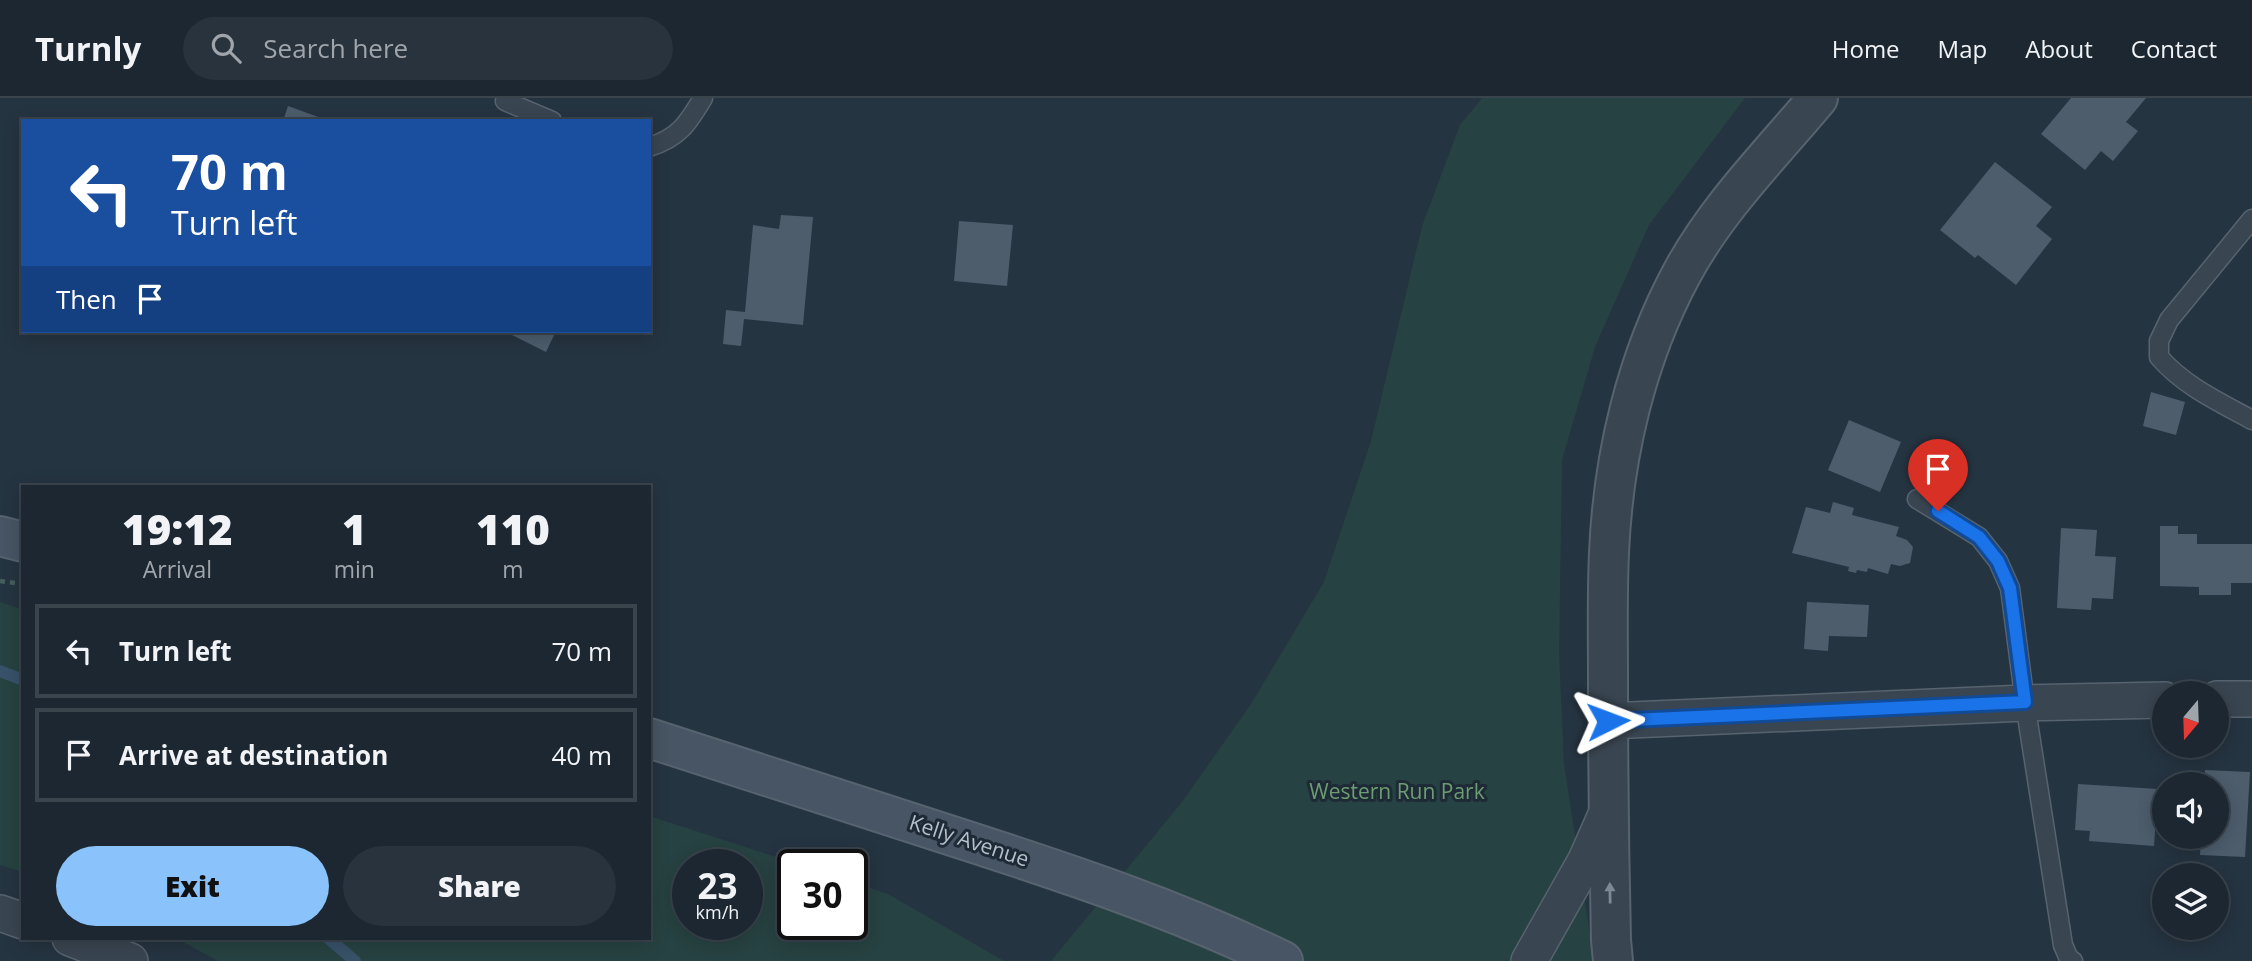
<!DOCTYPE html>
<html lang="en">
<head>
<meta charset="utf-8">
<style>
	body { margin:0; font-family:"Open Sans",sans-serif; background:#29333d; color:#f1f3f6; height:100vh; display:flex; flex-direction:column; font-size:26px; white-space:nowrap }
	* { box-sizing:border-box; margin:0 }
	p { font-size:23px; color:#a0a5ab }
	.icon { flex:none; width:38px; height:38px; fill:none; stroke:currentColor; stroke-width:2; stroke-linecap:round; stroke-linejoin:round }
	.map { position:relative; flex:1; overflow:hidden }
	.drawer { position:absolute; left:21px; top:387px; width:630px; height:455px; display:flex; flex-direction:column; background:#1c2731; border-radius:0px; box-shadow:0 4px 18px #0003,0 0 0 2px #3a444d }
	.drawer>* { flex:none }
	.hud { position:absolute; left:21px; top:21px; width:630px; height:214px; border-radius:0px; box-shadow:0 4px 18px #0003,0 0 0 2px #3a444d; background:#1a4fa0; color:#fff; overflow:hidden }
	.needle { width:46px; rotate:199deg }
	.controls { position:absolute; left:2152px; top:583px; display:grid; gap:14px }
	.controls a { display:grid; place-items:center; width:77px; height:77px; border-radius:50%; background:#1c2731; box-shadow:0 4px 18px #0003,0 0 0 2px #3a444d; font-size:35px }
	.speed { position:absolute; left:672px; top:751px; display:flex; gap:14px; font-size:35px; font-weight:700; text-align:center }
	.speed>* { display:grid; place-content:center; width:91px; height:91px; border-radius:50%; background:#1c2731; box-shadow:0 4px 18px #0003,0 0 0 2px #3a444d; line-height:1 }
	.speed small { font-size:18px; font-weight:400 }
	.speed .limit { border:4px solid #111; border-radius:10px; background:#fff; color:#111 }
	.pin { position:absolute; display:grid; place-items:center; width:60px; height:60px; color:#fff; margin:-72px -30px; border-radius:50% 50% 50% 0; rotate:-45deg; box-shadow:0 0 7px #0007 }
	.pin .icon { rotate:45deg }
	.me { position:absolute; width:77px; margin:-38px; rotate:87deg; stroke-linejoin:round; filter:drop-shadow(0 0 5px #0008) }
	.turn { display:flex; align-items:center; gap:24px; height:147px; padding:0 35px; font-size:32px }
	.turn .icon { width:91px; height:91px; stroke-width:2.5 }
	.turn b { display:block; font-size:49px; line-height:60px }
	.then { display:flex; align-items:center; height:66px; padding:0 35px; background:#0003; gap:14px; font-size:26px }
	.eta { display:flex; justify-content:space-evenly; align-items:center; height:119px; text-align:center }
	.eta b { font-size:42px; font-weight:800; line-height:49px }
	.cta { display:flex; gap:14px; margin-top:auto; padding:14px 35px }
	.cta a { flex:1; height:80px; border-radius:42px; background:#8ac2fb; color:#111; font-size:28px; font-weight:800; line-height:80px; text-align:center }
	.cta a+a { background:#29333d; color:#f1f3f6 }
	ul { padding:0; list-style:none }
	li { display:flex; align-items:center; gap:21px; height:94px; margin:0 14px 10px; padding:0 21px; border:4px solid #3a444d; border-radius:0px }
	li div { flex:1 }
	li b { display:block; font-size:26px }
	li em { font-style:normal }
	header { display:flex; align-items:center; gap:42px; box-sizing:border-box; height:98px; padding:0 35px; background:#1c2731; border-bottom:2px solid #3a444d }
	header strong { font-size:33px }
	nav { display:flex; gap:38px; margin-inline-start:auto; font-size:24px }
	.search { width:490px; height:63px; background:#29333d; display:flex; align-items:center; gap:18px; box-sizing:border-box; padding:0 24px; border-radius:38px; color:#a0a5ab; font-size:26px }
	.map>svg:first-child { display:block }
	.green { fill:#274242; fill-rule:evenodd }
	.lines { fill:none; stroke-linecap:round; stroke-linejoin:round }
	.stream { stroke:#385269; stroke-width:12 }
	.building { fill:#4d5d6c }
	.service-casing { stroke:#57636e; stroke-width:21 }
	.minor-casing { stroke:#57636e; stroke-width:38 }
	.tertiary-casing { stroke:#57636e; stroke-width:42 }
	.secondary-casing { stroke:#57636e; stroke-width:42 }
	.path { stroke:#455e5e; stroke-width:4.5; stroke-dasharray:5 5; stroke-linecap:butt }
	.service { stroke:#394551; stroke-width:18 }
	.minor { stroke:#394551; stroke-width:35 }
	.tertiary { stroke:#394551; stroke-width:38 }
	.secondary { stroke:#475564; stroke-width:38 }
	.oneway { fill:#7d8994 }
	.route-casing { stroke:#114b97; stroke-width:18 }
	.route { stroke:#1a73e8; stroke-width:12 }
	.labels { text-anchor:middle; stroke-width:6; stroke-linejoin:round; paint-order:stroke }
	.park-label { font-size:21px; fill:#6c9d72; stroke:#1e2a36 }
	.street-label { font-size:21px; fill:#b5c0cb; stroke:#1e2a36 }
</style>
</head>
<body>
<header>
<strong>Turnly</strong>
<div class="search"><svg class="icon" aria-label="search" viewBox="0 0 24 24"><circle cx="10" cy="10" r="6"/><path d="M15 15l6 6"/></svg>Search here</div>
<nav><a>Home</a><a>Map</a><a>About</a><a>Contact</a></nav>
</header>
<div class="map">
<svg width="2252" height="863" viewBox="0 0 2252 863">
	<rect width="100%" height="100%" fill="#253441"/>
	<path class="green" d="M1482 0H1745L1649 127 1595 249 1562 362 1559 555 1564 666 1594 863H1051L1182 704 1251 606 1324 484 1371 343 1422 128 1460 27Z
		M0 504 23 512V774L0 767Z
		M649 718 798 766H793V826H852V784L888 796 1004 863H218L176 840H649ZM688 766H747V826H688Z"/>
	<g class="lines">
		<path class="stream" d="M0 573 23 582
			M328 840 355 863"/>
	</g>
	<path class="building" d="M2071 0H2146L2126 24 2138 33 2113 63 2101 53 2085 72 2041 36Z
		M288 8 321 20 320 23H283Z
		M1995 64 2052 109 2036 128 2052 141 2016 187 1978 157 1975 160 1940 132Z
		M781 117 813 119 803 227 744 221 741 248 723 246 726 212 745 214 753 127 779 131Z
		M959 123 1013 127 1007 188 954 183Z
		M504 233H556L546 254Z
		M2151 294 2185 304 2176 337 2143 328Z
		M1849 322 1901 344 1880 394 1828 372Z
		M1833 404 1854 410 1852 417 1899 429 1896 438 1907 442 1913 449 1910 465 1900 468 1891 466 1888 476 1868 470 1867 474 1857 472 1856 475 1848 473 1849 469 1792 455 1806 409 1830 415Z
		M2160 428H2178V436H2197V446H2252V485H2231V497H2199V489L2160 488Z
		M2061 430 2097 432 2095 458 2116 459 2113 501 2092 500 2091 512 2057 510Z
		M1807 504 1869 507 1867 539 1829 538 1828 553 1804 551Z
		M2205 672 2250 674 2245 759 2200 757 2201 738H2217V686H2204Z
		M2078 686 2158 691 2154 748 2089 743 2090 733 2075 732Z"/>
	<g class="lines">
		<g class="service-casing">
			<path id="service" d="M505 3 552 23
				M649 49C679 40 688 25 703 0
				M2252 121 2169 222 2159 243V259C2184 288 2219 304 2252 322
				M1917 401 1979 439 1998 463 2010 490 2025 605 2063 847 2069 861 2073 863"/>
		</g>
		<g class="minor-casing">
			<path id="minor" d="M2217 601H2252
				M1608 623 2025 605 2165 602
				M0 815 23 823
				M70 840 130 863
				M1529 863 1586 762 1609 710"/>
		</g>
		<g class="tertiary-casing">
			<path id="tertiary" d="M1613 863 1611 842C1609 755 1608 669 1608 582 1608 540 1607 497 1609 455 1613 359 1636 260 1682 175 1717 110 1771 56 1818 0"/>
		</g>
		<g class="secondary-casing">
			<path id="secondary" d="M0 438 23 444
				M649 640C748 672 847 704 946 736 1061 773 1174 810 1283 863"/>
		</g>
		<path class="path" d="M0 483 15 485"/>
		<use href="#service" class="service"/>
		<use href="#minor" class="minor"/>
		<use href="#tertiary" class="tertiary"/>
		<use href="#secondary" class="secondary"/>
	</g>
	<defs><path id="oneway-solid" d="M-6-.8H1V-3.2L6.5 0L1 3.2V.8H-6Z" transform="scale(1.75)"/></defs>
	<use class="oneway" href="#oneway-solid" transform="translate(1610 795) rotate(-91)"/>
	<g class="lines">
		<g class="route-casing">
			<path id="route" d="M1608 623 2025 604 2010 490 1998 463 1979 439 1938 413"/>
		</g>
		<use href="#route" class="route"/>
	</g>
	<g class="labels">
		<g class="park-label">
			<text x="1397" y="701">Western Run Park</text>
		</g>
		<g class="street-label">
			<text transform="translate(969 743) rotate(18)" y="7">Kelly Avenue</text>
		</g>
	</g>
</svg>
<div class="controls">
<a><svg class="needle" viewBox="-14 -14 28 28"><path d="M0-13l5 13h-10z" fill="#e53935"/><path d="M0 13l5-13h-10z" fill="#a0a5ab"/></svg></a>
<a><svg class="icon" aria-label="sound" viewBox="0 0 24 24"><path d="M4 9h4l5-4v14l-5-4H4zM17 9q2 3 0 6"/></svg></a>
<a><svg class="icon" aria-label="layers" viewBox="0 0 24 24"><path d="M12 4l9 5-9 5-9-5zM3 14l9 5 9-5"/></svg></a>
</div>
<div class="speed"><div>23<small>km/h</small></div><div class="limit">30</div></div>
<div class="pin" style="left:1938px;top:413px;background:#d93025"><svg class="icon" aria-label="arrive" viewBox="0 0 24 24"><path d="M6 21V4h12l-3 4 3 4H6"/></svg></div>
<svg class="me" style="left:1608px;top:623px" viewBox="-20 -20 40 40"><path d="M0-17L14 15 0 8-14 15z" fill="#1a73e8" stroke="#fff" stroke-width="4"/></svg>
<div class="hud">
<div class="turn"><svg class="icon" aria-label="left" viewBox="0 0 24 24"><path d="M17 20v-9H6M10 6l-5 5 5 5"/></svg><div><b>70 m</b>Turn left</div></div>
<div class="then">Then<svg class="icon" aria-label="arrive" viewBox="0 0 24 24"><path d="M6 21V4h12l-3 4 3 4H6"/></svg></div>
</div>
<section class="drawer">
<div class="eta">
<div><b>19:12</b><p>Arrival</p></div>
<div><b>1</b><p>min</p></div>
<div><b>110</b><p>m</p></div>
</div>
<ul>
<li><svg class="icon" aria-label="left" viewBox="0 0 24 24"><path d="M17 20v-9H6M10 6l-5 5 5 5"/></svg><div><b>Turn left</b></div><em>70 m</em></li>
<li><svg class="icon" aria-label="arrive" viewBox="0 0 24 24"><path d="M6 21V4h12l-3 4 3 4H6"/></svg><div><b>Arrive at destination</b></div><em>40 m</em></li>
</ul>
<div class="cta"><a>Exit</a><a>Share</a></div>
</section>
</div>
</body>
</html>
